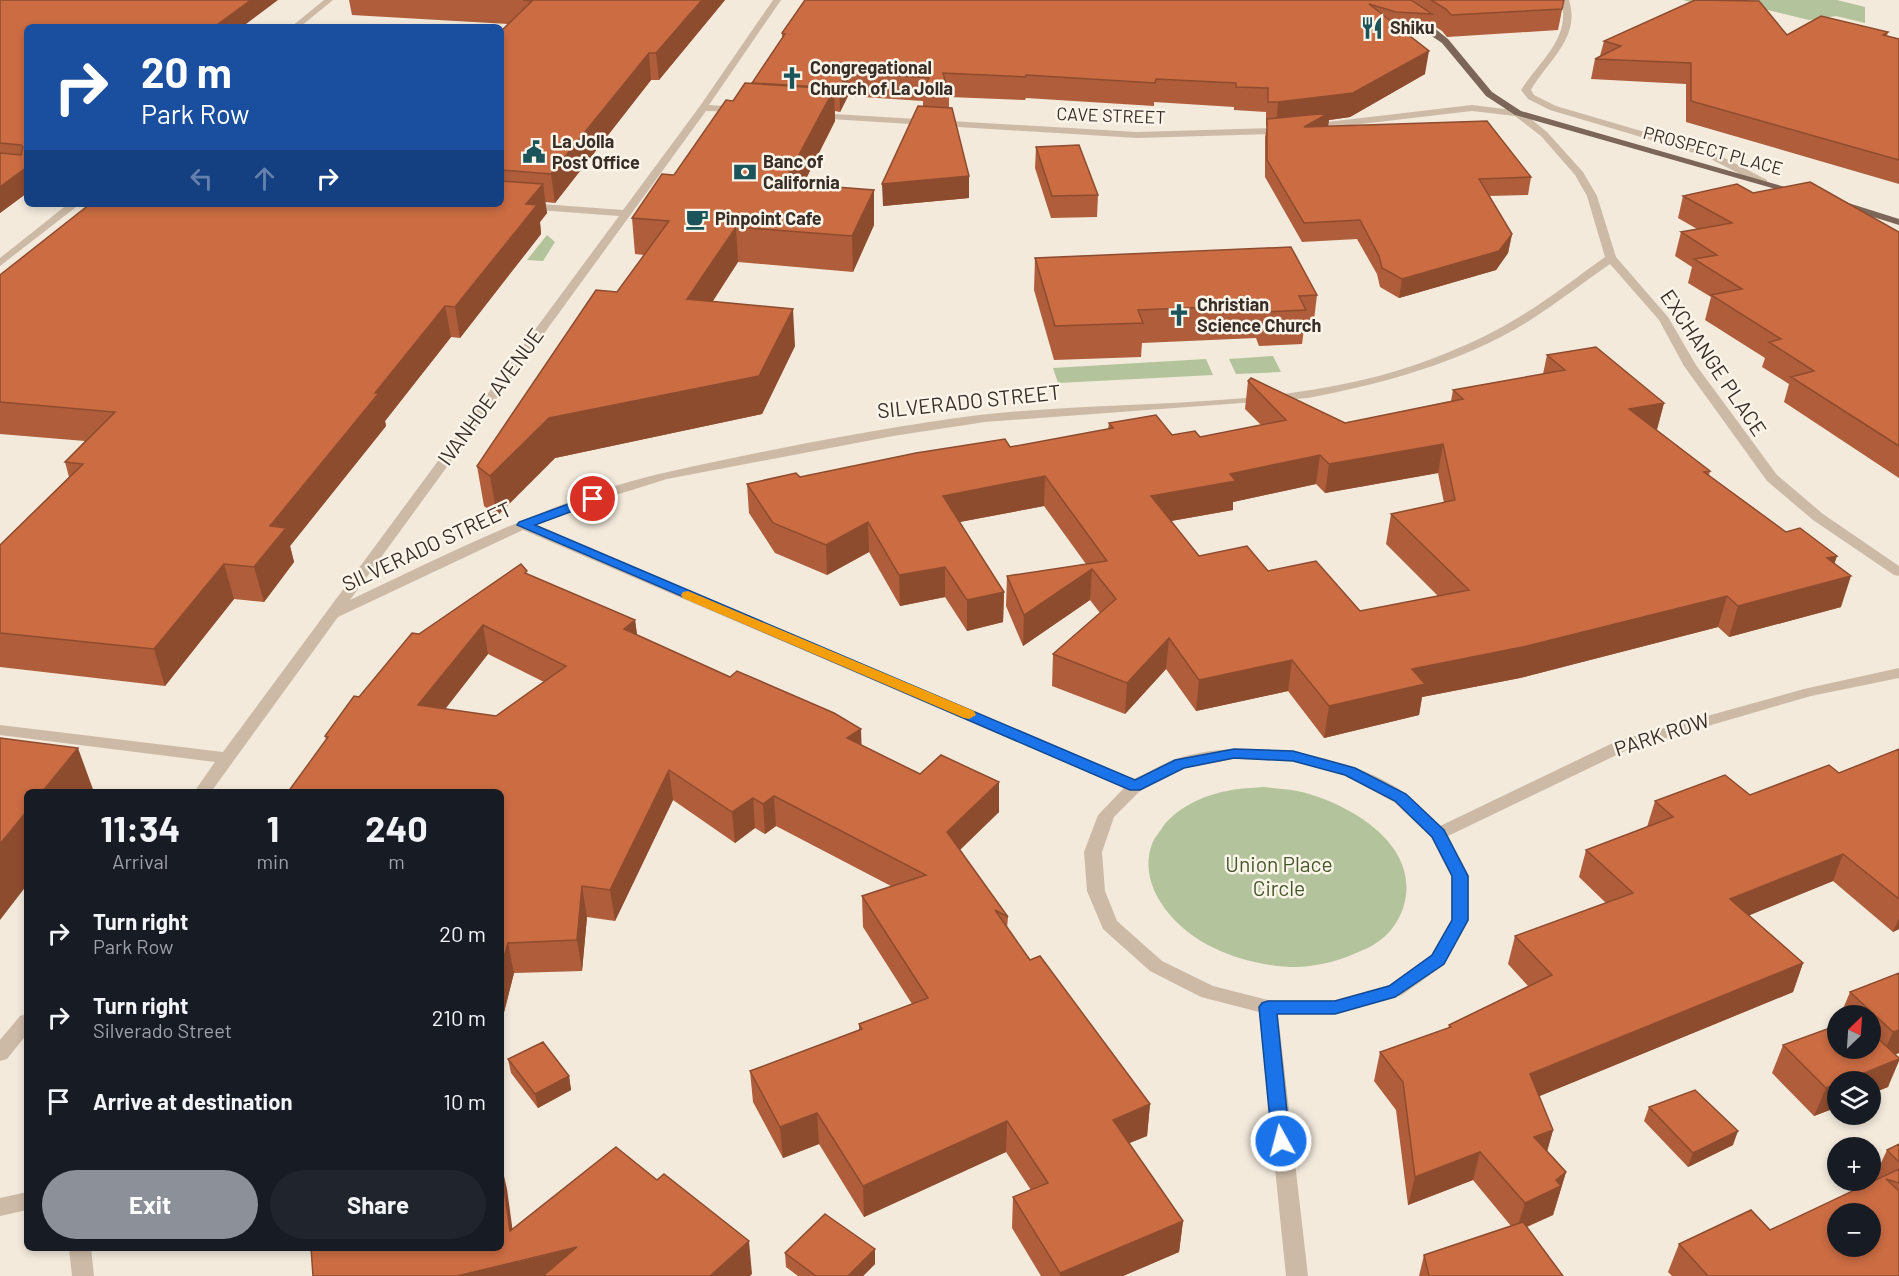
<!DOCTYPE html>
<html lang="en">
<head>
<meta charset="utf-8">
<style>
	body { margin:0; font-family:Barlow,sans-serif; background:#20242c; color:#f1f3f6; height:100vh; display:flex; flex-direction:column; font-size:22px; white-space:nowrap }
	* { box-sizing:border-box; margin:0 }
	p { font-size:20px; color:#9ea1a6 }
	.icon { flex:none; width:33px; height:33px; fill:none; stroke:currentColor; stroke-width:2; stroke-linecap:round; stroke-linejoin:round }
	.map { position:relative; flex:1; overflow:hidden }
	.drawer { position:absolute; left:24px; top:789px; width:480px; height:462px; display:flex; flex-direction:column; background:#171b24; border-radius:9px; box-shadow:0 3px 9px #0003 }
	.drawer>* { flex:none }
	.top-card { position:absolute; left:24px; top:24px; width:480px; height:183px; border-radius:9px; box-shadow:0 3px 9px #0003; background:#1a4fa0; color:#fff; overflow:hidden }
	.needle { width:39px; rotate:25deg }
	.tools { position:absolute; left:1827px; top:1005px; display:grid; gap:12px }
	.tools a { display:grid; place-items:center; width:54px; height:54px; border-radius:50%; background:#171b24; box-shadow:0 3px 9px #0003; font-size:30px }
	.pin { position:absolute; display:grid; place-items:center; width:51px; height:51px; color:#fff; margin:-26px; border:3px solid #fff; border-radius:50%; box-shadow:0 2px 6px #0007 }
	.me { position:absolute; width:66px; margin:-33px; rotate:353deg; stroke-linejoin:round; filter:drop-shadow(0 0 4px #0008) }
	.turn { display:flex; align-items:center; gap:21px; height:126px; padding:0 18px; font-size:27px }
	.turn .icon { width:78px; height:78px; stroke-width:2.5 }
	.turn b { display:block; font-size:42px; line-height:51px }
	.lanes { display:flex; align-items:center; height:57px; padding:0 18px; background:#0003; justify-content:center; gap:30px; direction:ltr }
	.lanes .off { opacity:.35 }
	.eta { display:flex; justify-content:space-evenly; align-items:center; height:102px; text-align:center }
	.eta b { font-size:36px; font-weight:700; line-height:42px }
	.cta { display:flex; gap:12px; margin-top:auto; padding:12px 18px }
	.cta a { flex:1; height:69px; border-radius:36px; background:#8c9099; color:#fff; font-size:24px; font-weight:700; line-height:69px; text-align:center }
	.cta a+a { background:#20242c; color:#f1f3f6 }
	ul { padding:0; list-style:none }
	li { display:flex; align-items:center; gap:18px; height:84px; padding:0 18px }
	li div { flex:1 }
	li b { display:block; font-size:22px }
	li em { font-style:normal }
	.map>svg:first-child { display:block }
	.green { fill:#b3c39b }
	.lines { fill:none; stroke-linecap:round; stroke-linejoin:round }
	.minor { fill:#ccbaa7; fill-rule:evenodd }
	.major { fill:#7b6659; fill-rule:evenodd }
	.wall { fill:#af5d3a; fill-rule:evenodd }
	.shaded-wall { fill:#8e4c2f }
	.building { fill:#cb6c43; stroke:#8e4c2f; stroke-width:1.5; fill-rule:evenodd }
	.route { fill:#1a73e8; stroke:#114b97; stroke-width:1.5 }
	.slow { fill:#f59e0b }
	.labels { text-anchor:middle; stroke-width:5; stroke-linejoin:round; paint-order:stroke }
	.far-poi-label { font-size:18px; font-weight:bold; fill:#382e28; stroke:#faf4e9; text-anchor:start }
	.far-street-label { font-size:18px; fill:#382e28; stroke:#faf4e9 }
	.street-label { font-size:21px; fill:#382e28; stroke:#faf4e9 }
	.park-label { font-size:21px; fill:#45582b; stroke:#faf4e9 }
</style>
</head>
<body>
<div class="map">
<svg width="1899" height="1276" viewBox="0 0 1899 1276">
	<rect width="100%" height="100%" fill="#f3eadc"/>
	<path class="green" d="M1683 0H1837L1865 7V23L1836 16 1809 20 1768 10 1748 18Z
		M547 235 555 242 543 261 527 260Z
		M1273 356 1281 372 1236 374 1229 359Z
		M1206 359 1213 375 1058 383 1053 368Z
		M1264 787C1278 789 1294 789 1309 794 1356 808 1420 847 1404 905 1398 926 1383 942 1363 950 1342 960 1321 966 1297 967 1270 967 1238 960 1214 948 1177 931 1136 888 1152 844 1154 838 1159 833 1162 828 1176 808 1204 795 1227 791 1239 788 1252 788 1264 787Z"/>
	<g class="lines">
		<path class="minor" d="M324 0H333L300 27H291Z
			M773 0H781L709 105 739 107 744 110 742 112 706 111 350 600C434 560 517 519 605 489 652 474 699 465 747 455 814 441 881 429 949 419 1084 399 1225 411 1358 381 1412 369 1477 344 1524 314 1552 297 1578 276 1605 257L1587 196 1575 175 1541 136 1515 116 1472 111 1276 134 1137 138 814 118 812 116 817 113 1137 132 1276 128 1472 105 1521 111 1547 132 1583 172 1597 196 1616 257 1668 317 1696 365 1777 475 1823 514 1899 566V576L1894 575 1813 520 1767 481 1684 366 1659 320 1610 264C1584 282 1558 302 1532 319 1467 361 1383 384 1308 398L985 422 893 436 667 479 616 495 535 525 1134 779C1148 773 1162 764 1176 759 1242 736 1350 753 1406 794 1418 803 1429 816 1440 826L1617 741 1804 689 1899 668V678L1811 696 1629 749 1448 836 1469 876V920L1444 965 1402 995 1395 997 1335 1014H1278L1308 1276H1286L1259 1012 1201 997 1150 971 1103 929 1087 891 1084 852 1098 815 1124 788 523 530 338 617 211 792H194L215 762 0 735V725L223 752 619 216 499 207 494 204H501V201L623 210 700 106ZM1234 759 1293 761 1344 775 1394 802 1431 837 1451 876V920L1431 955 1389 985 1335 1000H1268L1213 986 1162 961 1117 921 1105 891 1102 852 1114 817 1141 790 1184 768Z
			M1561 0H1569C1581 38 1548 60 1531 90L1534 95 1556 106 1713 152 1767 180V184H1759L1705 156 1550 110 1528 99 1521 90C1539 61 1572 38 1561 0Z
			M68 204H80L0 266V258Z
			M27 1014V1034L7 1059 0 1061V1040L20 1016Z
			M27 1192V1210L0 1216V1198Z
			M69 1248H91L94 1276H72Z"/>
		<path class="major" d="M1378 0H1388L1433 27 1448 39 1492 92 1521 111 1806 193 1797 195 1515 115 1486 96 1442 43Z
			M1842 201 1899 219V225L1838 206V202Z"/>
	</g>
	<path class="wall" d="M0 0 27 27V193L0 213Z
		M349 0H725L659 80H651L555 203 545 202 547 213 540 222 541 234 460 338 451 337 385 421 386 426 290 546 294 562 264 602 234 599 165 686 0 667V545L69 477 65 462 85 441 0 434V275L501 204V31L508 24 352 15Z
		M805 0H1564L1558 30 1447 37 1442 31 1431 24 1429 36 1408 35 1425 74 1350 117 1329 120 1328 127 1531 177 1528 195 1489 196 1512 234 1508 253 1496 270 1399 298 1380 287 1377 274 1357 239 1302 242 1265 177V137L1267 126H1266V112L1234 110V107L1154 102V106L1026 98 1025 100 949 97V108L969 198 883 206 923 107V101L848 96 840 112 835 111V121L803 185 874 190V225L853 272 738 262 713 301 795 346 762 414 555 458 497 516 484 506 477 466 617 292 644 255 635 254 632 218 674 175 733 101 752 84 782 38V33Z
		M1888 32 1887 36 1899 39V184L1686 122V84L1591 79 1595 59 1600 56 1604 41Z
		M1036 147 1098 195 1097 217 1051 218 1035 168Z
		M1753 193 1899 232V478L1784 402 1789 384 1762 367 1765 358 1705 320 1711 297 1688 283 1692 267 1675 256 1681 232 1697 229 1678 218 1683 196Z
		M1035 258 1317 295 1313 328 1304 329 1302 344 1259 346 1256 338 1142 343 1141 357 1054 360 1034 290Z
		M1547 355 1664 403 1657 430 1710 471 1709 475 1786 532 1837 556 1834 564 1841 607 1729 637 1718 627 1520 678 1422 697 1419 715 1324 738 1288 691 1196 711 1166 669 1125 714 1052 686 1053 654 1100 613 1090 600 1023 646 1006 606 1007 576 1086 564 1044 506 960 522 1004 592 1003 622 967 631 945 597 900 606 869 552 827 575 775 553 749 513 747 484 1010 447 1108 429 1109 423 1172 435 1200 437 1261 425 1245 409 1248 381 1345 423 1451 401 1453 390 1543 374ZM1438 473 1444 503 1391 514 1386 544 1438 596 1360 611 1268 571 1199 556 1171 521 1233 510V502L1316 484 1325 493Z
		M528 575 635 620 637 635 730 677 861 729V745L999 812 960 850 1008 917 1007 928 1030 960 1150 1104 1147 1136 1129 1143 1183 1221 1179 1252 1123 1276H1041L1012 1228 1013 1197 1031 1190 1006 1152 864 1217 819 1144 783 1158 753 1102 750 1071 859 1030V1024L912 1004 863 927 862 896 891 886 776 826 765 834 755 828 735 843 673 800 615 921 587 917 582 971 514 973 501 1024V792L326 740 325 736 359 697 419 634ZM488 654 544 682 496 716 445 709Z
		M1899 749V929L1893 932 1833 881 1749 915 1803 963 1793 992 1539 1096 1553 1130 1547 1151 1566 1172 1553 1215 1527 1227 1563 1276H1419L1424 1255 1511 1226 1473 1180 1408 1205 1396 1110 1374 1081 1380 1052 1448 1029 1449 1025 1528 986 1508 964 1515 936 1606 903 1579 877 1586 850 1647 827 1655 801 1750 795 1839 773Z
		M1899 973V1053L1896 1054 1888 1087 1814 1116 1772 1073 1783 1045 1870 1048V1016H1840L1850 992Z
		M508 1059 569 1076 571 1090 538 1108 511 1073Z
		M1649 1107 1733 1145 1688 1167 1644 1121Z
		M1899 1144V1276H1672L1668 1272 1679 1244 1770 1230 1875 1180 1874 1178 1887 1150Z
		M785 1253 875 1264 863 1276H798L786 1267Z"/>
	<path class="shaded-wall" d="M251 0H278L242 27H214Z
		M702 0H725L659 80 656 53Z
		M1429 51 1425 74 1350 117 1329 120 1327 130 1276 126 1278 102Z
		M649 53 651 80 555 203 551 174Z
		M848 72V96L840 112 839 88Z
		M834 89 835 121 786 218 784 183Z
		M27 167V193L0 213V187Z
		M969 176V198L883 206 882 184Z
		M543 184 547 213 540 222 541 234 460 338 455 307 526 204Z
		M874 190V225L853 272 852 236Z
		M736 227 738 262 690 336 687 299Z
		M1512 234 1508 253 1496 270 1399 298 1402 279Z
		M445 306 451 337 385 421 386 426 290 546 294 562 264 602 254 567 270 526 375 393Z
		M793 309 795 346 762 414 555 458 497 516 490 476 549 418Z
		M1664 403 1656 432 1629 409Z
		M1443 444 1438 473 1325 493 1329 464Z
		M1320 455 1316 484 1233 502V510L1148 525 1151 496 1230 474Z
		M1045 476 1044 506 943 525V496Z
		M868 522 869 552 827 575 826 545Z
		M1837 556 1828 582 1851 576 1841 607 1729 637 1738 606 1827 558Z
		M224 564 234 599 165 686 154 649Z
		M945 567V597L900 606 899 575Z
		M1092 569 1090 600 1023 646 1024 615Z
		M1004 592 1003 622 967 631V600Z
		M1727 596 1718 627 1520 678 1422 697 1419 715 1324 738 1329 706 1412 669Z
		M635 620 639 649 624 629Z
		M483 625 488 654 425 735 418 705Z
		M1169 638 1166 669 1125 714 1127 683Z
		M1292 660 1288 691 1196 711 1199 680Z
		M861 729 862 758 847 738Z
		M78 748 94 792H42Z
		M669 770 673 800 615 921 610 890Z
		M999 782V812L947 862V832Z
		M774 796 776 826 765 834 763 804Z
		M753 798 755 828 735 843 732 812Z
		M27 811V885L0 920V844Z
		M1843 854 1833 881 1721 927 1730 899Z
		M582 886 587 917 582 971 577 940Z
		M1899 918V929L1893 932Z
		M508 943 514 973 501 1024V968Z
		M1803 963 1793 992 1523 1103 1530 1074Z
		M1899 1030V1053L1880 1060 1893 1032Z
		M1899 1059V1061L1888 1087 1870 1094V1082H1842Z
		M569 1076 571 1090 538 1108 535 1094Z
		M1838 1083V1107L1814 1116 1826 1088Z
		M1150 1104 1147 1136 1110 1151 1113 1120Z
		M817 1113 819 1144 783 1158 780 1127Z
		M1007 1121 1006 1152 864 1217 863 1186Z
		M1553 1130 1545 1159 1534 1137Z
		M1738 1131 1733 1145 1688 1167 1693 1153Z
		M1480 1152 1473 1180 1408 1205 1415 1177Z
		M501 1163 507 1189 517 1262 577 1247 583 1276H457L510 1231Z
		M1566 1172 1553 1215 1516 1231 1525 1203Z
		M1183 1221 1179 1252 1123 1276H1060V1273Z
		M749 1241 752 1274 750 1276H710Z
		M875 1249V1264L863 1276H848Z"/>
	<path class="building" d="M0 0H251L214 27H27V167L0 187V153L21 155 23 147 21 145 0 143Z
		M523 0H702L656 53H649L551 174 501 170V31L532 1Z
		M805 0H1411L1432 14 1396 12 1369 4 1429 51 1353 93 1278 102H1268V88L1236 87V83L1156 79 1155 83 1026 75V77L943 73 949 95 922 93 929 78 848 72 839 88 752 83 785 34 782 33Z
		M1431 0H1564L1562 9 1451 15 1446 9Z
		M1695 0 1759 1 1787 35 1821 16 1888 32 1883 35 1899 39V160L1691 101V63L1595 59 1621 46 1604 41Z
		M745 83 834 89 784 183 874 190 852 236 736 227 687 299 793 309 759 376 549 418 490 476 477 466 596 290 617 292 669 221 632 218 662 174 674 175 726 100 733 101Z
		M918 106 952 108 969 176 882 184Z
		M1329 113 1304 127 1487 121 1531 177 1479 179 1512 234 1499 251 1402 279 1382 268 1379 256 1360 220 1304 223 1267 160V119Z
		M1079 145 1098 195 1052 196 1036 147Z
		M501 181 543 184 526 204 537 205 455 307 445 306 375 393H379L270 526 286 528 254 567 224 564 154 649 0 633V545L83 464 65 462 115 412 0 402V275L90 204H501Z
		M1810 182 1899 232V446L1791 377 1814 371 1769 342 1781 339 1711 295 1742 289 1694 259 1717 255 1681 232 1732 223 1683 196 1737 184 1753 193Z
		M1291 247 1317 295 1299 296 1306 310 1263 312 1259 305 1138 310 1143 323 1055 326 1035 258Z
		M1596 347 1664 403 1629 409 1710 471 1704 472 1786 532 1800 528 1837 556 1827 558 1851 576 1738 606 1727 596 1527 646 1412 669 1425 684 1329 706 1292 660 1199 680 1169 638 1127 683 1053 654 1116 599 1092 569 1024 615 1007 576 1107 561 1045 476 943 496 1004 592 967 600 945 567 899 575 868 522 826 545 773 523 747 484 796 473 800 477 916 453 1005 439 1010 447 1113 428 1109 423 1156 415 1172 435 1195 431 1200 437 1286 420 1248 381 1251 378 1345 423 1463 399 1453 390 1565 370 1547 355ZM1443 444 1455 500 1391 514 1469 590 1360 611 1316 561 1268 571 1247 546 1199 556 1151 496 1236 481 1230 474 1320 455 1329 464Z
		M521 564 527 571 525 573 635 620 624 629 730 677 737 671 834 713 861 729 847 738 920 774 941 755 999 782 947 832 1008 917 995 910 1030 960 1040 956 1150 1104 1113 1120 1183 1221 1060 1273 1013 1197 1048 1183 1007 1121 863 1186 817 1113 780 1127 750 1071 862 1029 859 1024 928 998 862 896 926 875 774 796 763 804 753 798 732 812 669 770 610 890 582 886 577 940 508 943 501 968V792H288L328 737 325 736 354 696 359 697 412 633 419 634ZM483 625 566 666 496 716 418 705Z
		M0 738 78 748 42 792H27V811L0 844Z
		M1899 749V899L1843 854 1730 899 1803 963 1530 1074 1553 1130 1534 1137 1566 1172 1556 1180 1561 1186 1525 1203 1480 1152 1415 1177 1403 1082 1380 1052 1451 1027 1449 1025 1552 975 1515 936 1633 893 1586 850 1673 817 1655 801 1725 775 1750 795 1829 765 1839 773Z
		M1899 973V1030L1893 1032 1850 992Z
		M1838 1025V1048H1870V1031L1899 1058V1059L1842 1082H1838V1083L1826 1088 1783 1045Z
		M543 1042 569 1076 535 1094 508 1059Z
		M1695 1090 1738 1131 1693 1153 1649 1107Z
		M1899 1144V1162L1887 1150Z
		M616 1147 657 1180 664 1174 749 1241 710 1276H543L577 1247 457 1276H313L311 1248H501V1167L510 1231Z
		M1899 1169V1183L1886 1179 1899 1191V1276H1708L1679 1244 1751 1210 1770 1230ZM1838 1214H1870V1246H1838Z
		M825 1214 875 1249 848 1276H816L785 1253Z
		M1523 1222 1563 1276H1429L1424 1255Z"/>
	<path class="route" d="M593 495 599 499 597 502 535 525 1135 780 1175 760 1234 749 1293 751 1355 768 1406 794 1444 830 1468 876V920L1444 964 1395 997 1335 1014H1277L1290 1141 1288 1146 1281 1149 1275 1146 1272 1141 1259 1007 1262 1003 1268 1001H1335L1389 986 1432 955 1452 920V876L1432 837 1395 801 1345 775 1293 761 1234 758 1184 768 1140 790H1130L517 525 519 522Z"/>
	<path class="slow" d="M688 591 974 711 976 715 969 719 964 718 683 598 681 595 683 592Z"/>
	<defs>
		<g id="restaurant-bare" transform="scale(1.8)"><path d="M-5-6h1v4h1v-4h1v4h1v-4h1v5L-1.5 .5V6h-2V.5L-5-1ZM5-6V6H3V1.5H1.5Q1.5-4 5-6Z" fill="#1c545c" stroke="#faf4e9" stroke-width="2.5" paint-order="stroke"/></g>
		<g id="church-bare" transform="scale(1.8)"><path d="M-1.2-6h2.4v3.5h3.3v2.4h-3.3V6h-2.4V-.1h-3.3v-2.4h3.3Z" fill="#1c545c" stroke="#faf4e9" stroke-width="2.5" paint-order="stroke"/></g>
		<g id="civic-bare" transform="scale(1.8)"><path d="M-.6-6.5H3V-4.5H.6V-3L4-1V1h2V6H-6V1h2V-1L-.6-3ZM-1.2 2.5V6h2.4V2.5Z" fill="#1c545c" stroke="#faf4e9" stroke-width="2.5" paint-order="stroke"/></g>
		<g id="bank-bare" transform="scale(1.8)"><path d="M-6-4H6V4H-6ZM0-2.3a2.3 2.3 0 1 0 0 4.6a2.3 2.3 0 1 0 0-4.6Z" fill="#1c545c" stroke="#faf4e9" stroke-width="2.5" paint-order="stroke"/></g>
		<g id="cafe-bare" transform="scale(1.8)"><path d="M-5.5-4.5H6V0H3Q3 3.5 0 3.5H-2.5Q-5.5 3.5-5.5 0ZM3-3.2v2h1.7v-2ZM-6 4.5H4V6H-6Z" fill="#1c545c" stroke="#faf4e9" stroke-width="2.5" paint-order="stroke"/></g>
	</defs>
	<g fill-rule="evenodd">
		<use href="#restaurant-bare" x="1372" y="28"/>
		<use href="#church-bare" x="792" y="78"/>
		<use href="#civic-bare" x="534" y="152"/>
		<use href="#bank-bare" x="745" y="172"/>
		<use href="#cafe-bare" x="697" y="219"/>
		<use href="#church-bare" x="1179" y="315"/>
	</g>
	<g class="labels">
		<g class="far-poi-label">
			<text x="1390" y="34">Shiku</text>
			<text x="810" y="74">Congregational<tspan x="810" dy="21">Church of La Jolla</tspan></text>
			<text x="552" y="148">La Jolla<tspan x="552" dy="21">Post Office</tspan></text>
			<text x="763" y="168">Banc of<tspan x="763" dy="21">California</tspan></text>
			<text x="715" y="225">Pinpoint Cafe</text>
			<text x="1197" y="311">Christian<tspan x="1197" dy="21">Science Church</tspan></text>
		</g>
		<g class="far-street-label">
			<text transform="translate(1111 116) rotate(2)" y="6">CAVE STREET</text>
			<text transform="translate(1713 151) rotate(15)" y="6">PROSPECT PLACE</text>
		</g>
		<g class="street-label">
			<text transform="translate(1713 363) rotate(56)" y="7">EXCHANGE PLACE</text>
			<text transform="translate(491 397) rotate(-54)" y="7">IVANHOE AVENUE</text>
			<text transform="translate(969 402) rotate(-6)" y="7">SILVERADO STREET</text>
			<text transform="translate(427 547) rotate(-25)" y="7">SILVERADO STREET</text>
			<text transform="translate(1662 735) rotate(-18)" y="7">PARK ROW</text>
		</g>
		<g class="park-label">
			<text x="1279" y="872">Union Place<tspan x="1279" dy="24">Circle</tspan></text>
		</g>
	</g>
</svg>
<div class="tools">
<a><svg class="needle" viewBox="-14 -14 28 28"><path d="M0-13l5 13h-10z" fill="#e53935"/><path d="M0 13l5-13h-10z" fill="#9ea1a6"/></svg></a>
<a><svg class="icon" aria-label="layers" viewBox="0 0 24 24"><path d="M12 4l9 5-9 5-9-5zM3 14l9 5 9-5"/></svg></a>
<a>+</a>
<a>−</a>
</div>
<div class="pin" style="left:593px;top:499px;background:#d93025"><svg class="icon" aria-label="arrive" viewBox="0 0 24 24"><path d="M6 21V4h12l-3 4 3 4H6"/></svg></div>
<svg class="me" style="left:1281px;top:1141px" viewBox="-20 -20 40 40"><circle r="17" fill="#1a73e8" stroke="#fff" stroke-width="3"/><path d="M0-11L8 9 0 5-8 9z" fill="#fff"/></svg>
<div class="top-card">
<div class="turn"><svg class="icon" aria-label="right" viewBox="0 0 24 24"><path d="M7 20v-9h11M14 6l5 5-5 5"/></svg><div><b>20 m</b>Park Row</div></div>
<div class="lanes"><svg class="icon off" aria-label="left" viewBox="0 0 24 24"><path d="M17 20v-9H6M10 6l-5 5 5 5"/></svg><svg class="icon off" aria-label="ahead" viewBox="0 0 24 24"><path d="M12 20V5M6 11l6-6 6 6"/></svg><svg class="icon" aria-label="right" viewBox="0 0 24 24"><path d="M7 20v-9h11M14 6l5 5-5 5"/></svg></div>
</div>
<section class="drawer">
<div class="eta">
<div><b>11:34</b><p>Arrival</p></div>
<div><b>1</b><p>min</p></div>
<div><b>240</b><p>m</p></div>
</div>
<ul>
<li><svg class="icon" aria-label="right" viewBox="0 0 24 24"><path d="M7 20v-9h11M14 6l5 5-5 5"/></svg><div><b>Turn right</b><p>Park Row</p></div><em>20 m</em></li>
<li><svg class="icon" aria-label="right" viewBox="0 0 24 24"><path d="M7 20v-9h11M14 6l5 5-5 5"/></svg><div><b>Turn right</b><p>Silverado Street</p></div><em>210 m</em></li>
<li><svg class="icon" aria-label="arrive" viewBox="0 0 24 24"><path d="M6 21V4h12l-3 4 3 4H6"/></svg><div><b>Arrive at destination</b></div><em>10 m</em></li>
</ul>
<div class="cta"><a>Exit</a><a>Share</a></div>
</section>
</div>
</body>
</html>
